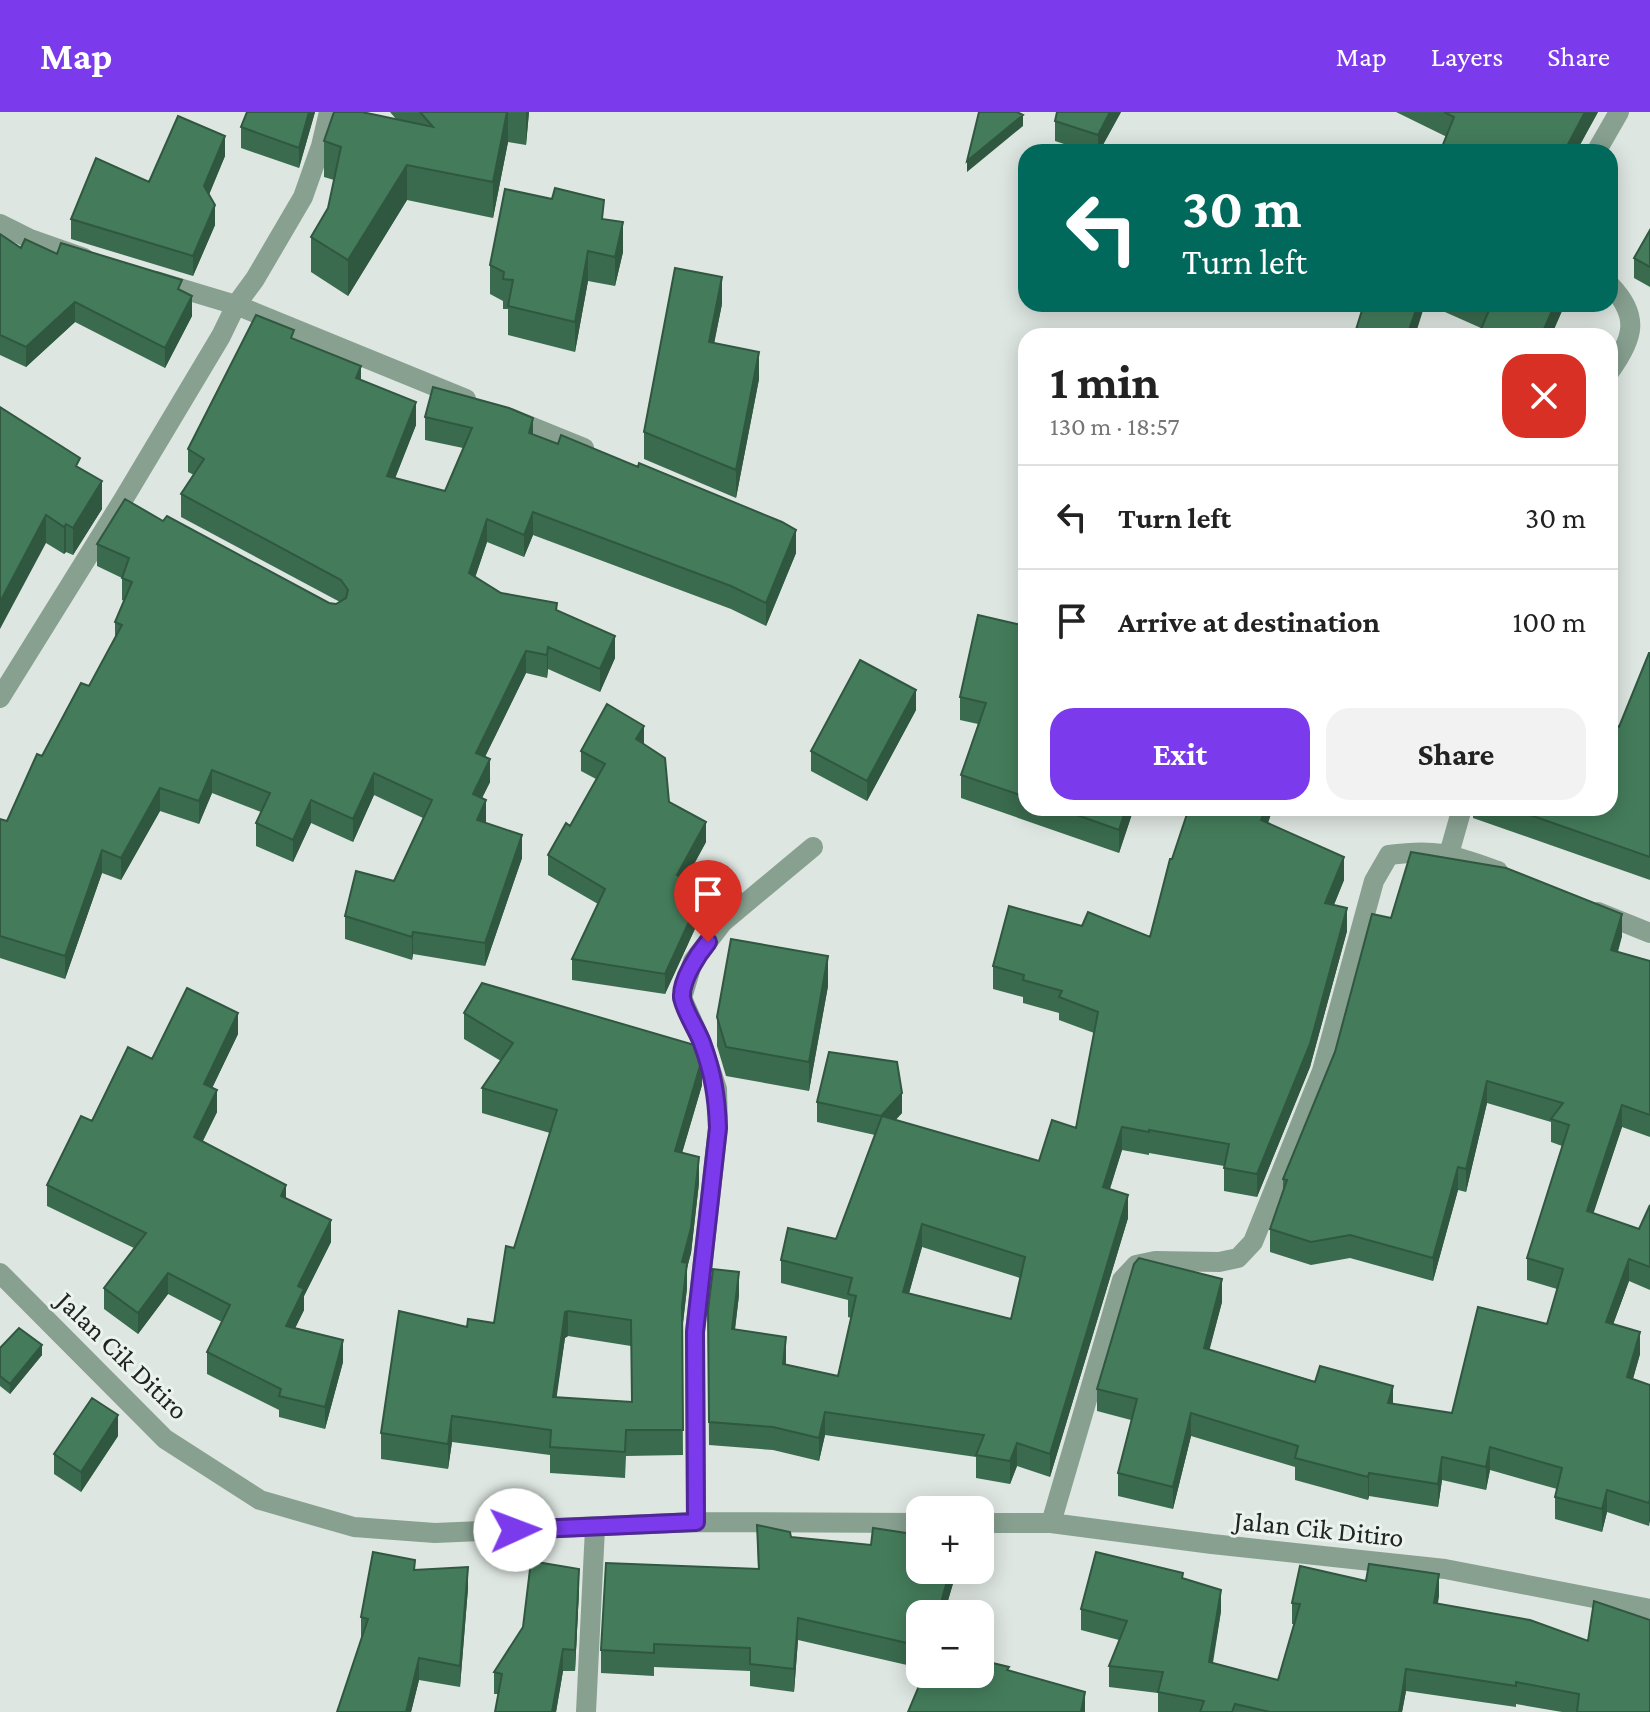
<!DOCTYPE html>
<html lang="en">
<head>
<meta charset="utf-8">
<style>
	body { margin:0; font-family:"Crimson Pro",serif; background:#f2f2f2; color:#222; height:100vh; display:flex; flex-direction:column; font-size:30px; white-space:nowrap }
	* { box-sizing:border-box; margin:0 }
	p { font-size:26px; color:#767676 }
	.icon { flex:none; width:44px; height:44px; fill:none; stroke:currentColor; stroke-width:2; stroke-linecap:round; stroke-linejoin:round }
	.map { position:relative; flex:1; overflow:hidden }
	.details { position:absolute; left:1018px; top:216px; width:600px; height:488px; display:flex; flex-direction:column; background:#fff; border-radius:24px; box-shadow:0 4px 20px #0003 }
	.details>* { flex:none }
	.banner { position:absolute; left:1018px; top:32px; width:600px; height:168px; border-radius:24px; box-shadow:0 4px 20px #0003; background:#00695c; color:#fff; overflow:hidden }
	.buttons { position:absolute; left:906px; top:1384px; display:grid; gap:16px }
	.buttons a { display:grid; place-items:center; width:88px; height:88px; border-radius:16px; background:#fff; box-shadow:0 4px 20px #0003; font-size:40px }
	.pin { position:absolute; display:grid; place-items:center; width:68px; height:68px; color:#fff; margin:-82px -34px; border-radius:50% 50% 50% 0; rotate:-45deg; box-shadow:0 0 8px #0007 }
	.pin .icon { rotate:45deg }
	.me { position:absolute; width:88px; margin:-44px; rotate:88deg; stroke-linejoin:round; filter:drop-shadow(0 0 6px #0008) }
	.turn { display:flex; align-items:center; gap:28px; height:168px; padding:0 32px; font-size:36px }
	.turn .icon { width:104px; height:104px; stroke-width:2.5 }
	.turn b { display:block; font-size:56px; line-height:68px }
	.round { display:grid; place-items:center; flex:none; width:84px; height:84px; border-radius:24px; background:#f2f2f2 }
	.head { display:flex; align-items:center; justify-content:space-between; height:136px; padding:0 32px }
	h1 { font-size:48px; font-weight:700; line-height:60px }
	.cta { display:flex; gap:16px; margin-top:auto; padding:16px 32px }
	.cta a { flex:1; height:92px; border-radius:24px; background:#7c3aed; color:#fff; font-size:32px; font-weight:700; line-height:92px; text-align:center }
	.cta a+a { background:#f2f2f2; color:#222 }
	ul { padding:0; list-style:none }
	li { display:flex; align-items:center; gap:24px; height:104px; padding:0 32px; border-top:2px solid #e0e0e0 }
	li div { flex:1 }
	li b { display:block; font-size:30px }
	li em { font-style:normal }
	header { display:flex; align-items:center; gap:48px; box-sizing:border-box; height:112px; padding:0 40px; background:#7c3aed; color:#fff }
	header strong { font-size:38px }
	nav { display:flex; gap:44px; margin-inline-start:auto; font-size:28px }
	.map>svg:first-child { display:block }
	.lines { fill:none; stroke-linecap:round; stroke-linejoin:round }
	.street { stroke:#87a090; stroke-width:20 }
	.wall { fill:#3a6b4e; fill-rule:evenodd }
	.shaded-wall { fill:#305740 }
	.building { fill:#447c5b; stroke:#305740; stroke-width:2; fill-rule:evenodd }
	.route-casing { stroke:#51269a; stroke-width:20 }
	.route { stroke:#7c3aed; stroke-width:14 }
	.labels { text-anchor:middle; stroke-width:6; stroke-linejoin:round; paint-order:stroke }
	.street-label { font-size:28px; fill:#212422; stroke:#ebf3ee }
</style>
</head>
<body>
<header>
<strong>Map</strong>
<nav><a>Map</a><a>Layers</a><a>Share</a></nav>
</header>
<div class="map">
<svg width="1650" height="1600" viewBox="0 0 1650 1600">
	<rect width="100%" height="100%" fill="#dee6e1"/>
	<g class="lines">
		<path class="street" d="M1596 40 1619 0
			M0 112 30 127 84 146
			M156 169 236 193 466 287
			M1610 173C1640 204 1634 226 1610 259
			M510 306 584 336
			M0 586 123 388 221 224 236 193 255 167 303 85 321 34 329 0
			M1449 742 1462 696
			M1598 800 1650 821
			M0 1161 165 1327 260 1388 354 1415 435 1421 696 1410 920 1411
			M696 1410 695 1220 718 1016 717 977 702 931 682 886 693 849 723 810 813 735
			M980 1411H1051L1212 1432 1445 1457 1650 1497
			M1051 1411 1122 1168 1136 1153 1155 1149 1219 1150 1238 1146 1253 1130 1322 959 1374 769 1389 743C1438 736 1453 743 1498 759
			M586 1600 595 1416"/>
	</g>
	<path class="wall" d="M247 0H315L299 56 241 36V15Z
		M390 0H529L526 33 508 30 493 106 407 88 348 184 311 160V125L328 96 334 68 324 65V29L396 7Z
		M1057 0H1121L1099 40H1088L1055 29V9Z
		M1396 0H1598L1576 40H1440L1447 25Z
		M225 44 209 83 215 113 193 164 71 127V107L149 70Z
		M604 107 623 140 615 174 588 169 575 240 508 223V197H503V189L490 182V153Z
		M1650 118V175L1634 166V146Z
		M0 122 21 136 57 142 182 179 192 204 165 256 75 210 26 255 0 243Z
		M722 192 714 231 759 267 736 386 644 347V320Z
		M1427 192H1565L1551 224 1481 216Z
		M294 227 361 268 416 313 395 366 445 379 463 336 425 328V305L533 322 796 441 766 514 731 497 533 423 524 445 487 430 475 465 501 481 557 498 615 546 600 580 548 557 547 566 526 561 485 645 490 670 482 686 486 711 522 746 485 854 413 842 412 848 345 827V804L394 769 423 706 374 683 353 730 311 711 293 750 256 734V711L261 700 212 681 199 712 160 699 121 768 102 761 65 867 0 846V707L7 709 42 644 89 574 115 527V510L124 489 122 488V466L97 454V432L163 409 329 491 336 492 340 490 181 405V382L194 363 188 360V337Z
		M0 295 80 357 102 397 73 443 66 440 64 442 46 431Z
		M1026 514V696H1134L1119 741 961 686V663L978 612 960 608V585Z
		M1650 541V768L1473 706V696H1610L1619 615Z
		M916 598 867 689 811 659V639Z
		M644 632 669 690 706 730 686 767 705 795 665 882 572 868V847L598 792 548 763V743L570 714 596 667 581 659V639Z
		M1188 696H1273L1268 711 1344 768 1334 793 1347 819 1310 955 1257 1085 1224 1079V1054L1149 1041V1043L1122 1038 1110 1077 1128 1106 1050 1365 1017 1354 1010 1372 976 1366V1345L825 1323 819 1349 773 1338 709 1333 708 1198 739 1183 735 1218 786 1248V1252L838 1264 851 1206 848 1205V1188L781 1171V1148L836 1127 875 1023 817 1010V990L902 1001 895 1008 1039 1049 1076 1016 1094 921 1059 908V901L1023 891V885L993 877V854L1082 814 1150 825 1172 747 1188 698ZM922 1135 1020 1166 1011 1207 909 1181Z
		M1409 696H1437L1434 704Z
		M1391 806 1622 824 1618 840 1650 849V1025L1622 1015 1593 1101 1639 1117 1650 1093V1178L1629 1169 1613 1212 1640 1242 1633 1267 1650 1273 1649 1414 1607 1400 1602 1420 1555 1407V1385L1557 1377 1490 1358 1486 1378 1442 1368 1438 1395 1369 1384 1368 1388 1295 1368V1355L1191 1324 1173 1397 1118 1384V1361L1131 1308 1097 1299V1277L1222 1190 1209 1238 1393 1292 1452 1301 1547 1212 1557 1177 1527 1168V1146L1562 1034 1551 1030V1010L1487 991 1466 1080 1458 1078 1433 1169 1350 1146 1311 1153 1270 1140V1117L1283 1078V1067Z
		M828 874 809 979 726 964 717 934V905Z
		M464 901 702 973 682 1041 699 1071 691 1141 687 1156V1176L682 1219 683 1343 626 1344 625 1366 550 1361V1343L452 1330 448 1357 381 1347V1321L467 1215 494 1211 514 1136 550 1021 482 1001V976L501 949 464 927ZM568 1224 631 1234 632 1290 556 1285 565 1226Z
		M238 922 212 976 217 1000 203 1029 286 1087 331 1130 304 1184V1198L295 1216 343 1250 325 1317 279 1305V1298L207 1262V1240L222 1210 168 1182 138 1222 104 1197V1176L134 1136 47 1094V1073L92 1009 152 947Z
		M0 1236 42 1243 10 1282 0 1274Z
		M118 1324 81 1380 54 1362V1342Z
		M757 1413 791 1425 920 1458H957L944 1502H920V1556L798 1528 794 1580 750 1574V1559L654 1555V1564L601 1561V1538L758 1457Z
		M415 1458 468 1476 460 1575 419 1568 411 1600H337L361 1527V1505Z
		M1183 1466 1221 1499 1213 1551 1278 1568 1294 1512H1292V1491L1439 1483 1438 1491 1650 1600H1562L1516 1592V1595L1406 1579 1402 1600H1158V1581L1109 1575V1554L1119 1528 1081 1518V1497Z
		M579 1478 575 1559H563L556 1600H495L498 1582H494V1560Z"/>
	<path class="shaded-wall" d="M309 0H315L299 56V36Z
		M507 0H508V30L493 106V70Z
		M526 0H529L526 33Z
		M1110 0H1121L1099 40H1098V23Z
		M1585 0H1598L1576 40H1564Z
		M1023 3V14L967 60V49Z
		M225 24V44L204 94V74Z
		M407 53V88L348 184V148Z
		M215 93V113L193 164V144Z
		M623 110V140L615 174V145Z
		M588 139V169L575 240V210Z
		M722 165V192L709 257V230Z
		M192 184V204L165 256V236Z
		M75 190V210L26 255V235Z
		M1418 192H1425L1415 224H1407Z
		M1555 192H1565L1551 224H1541Z
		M759 240V267L736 386V358Z
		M361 254V277L356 266Z
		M416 290V313L387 387V364Z
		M533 306V329L529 321Z
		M102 369V397L73 443V416Z
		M533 400V423L524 445V423Z
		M46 403V431L0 517V490Z
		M487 407V430L469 484V461Z
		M66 412V440L64 442V415Z
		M796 418V441L766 514V491Z
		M615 524V546L600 580V557Z
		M548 535V557L547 566V543Z
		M526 539V561L476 663V641Z
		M916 578V598L867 689V669Z
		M644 614V634L636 627Z
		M490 647V670L473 704V682Z
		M212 658V681L199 712V689Z
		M374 661V683L353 730V707Z
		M160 676V699L121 768V746Z
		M311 688V711L293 750V728Z
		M486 688V710L477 731V708Z
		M1126 696H1134L1119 741V718Z
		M1265 696H1273L1261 731V708Z
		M706 710V730L677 783V763Z
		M522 723V746L485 854V831Z
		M102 738V761L65 867V844Z
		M1344 745V768L1325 814V791Z
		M705 775V795L665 882V862Z
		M1347 796V819L1310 955 1257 1085V1062Z
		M1622 802V824L1611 860V838Z
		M413 820V842L412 848V825Z
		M828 844V874L809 979V950Z
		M238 901V922L204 993V972Z
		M702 947V973L675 1065V1039Z
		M1487 969V991L1466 1080V1057Z
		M217 978V1000L194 1046V1025Z
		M902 981V1001L881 1024V1004Z
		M1622 993V1015L1587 1121V1099Z
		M1122 1015V1038L1103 1098V1075Z
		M699 1045V1071L691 1141 687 1156V1176L682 1220V1150Z
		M1458 1055V1078L1433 1169V1146Z
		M286 1073V1094L281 1084Z
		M1128 1083V1106L1050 1365V1342Z
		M331 1108V1130L304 1184V1198L286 1235V1214L298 1174Z
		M922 1112V1135L903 1203V1180Z
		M1629 1147V1169L1606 1232V1210Z
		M739 1160V1183L732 1240V1217Z
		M168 1161V1182L138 1222V1201Z
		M1222 1167V1190L1204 1259V1236Z
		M568 1199V1224L565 1226 553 1311V1285L565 1200Z
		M1640 1220V1242L1627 1287V1265Z
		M786 1225V1248L783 1275V1252Z
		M343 1228V1250L325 1317V1295Z
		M42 1233V1243L10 1282V1272Z
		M1393 1274V1296L1388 1291Z
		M825 1300V1323L819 1349V1326Z
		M1191 1301V1324L1173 1397V1375Z
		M118 1303V1324L81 1380V1360Z
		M452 1304V1330L448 1357V1332Z
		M1017 1331V1354L1010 1372V1349Z
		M1490 1335V1358L1486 1378V1355Z
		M1442 1345V1368L1438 1395V1372Z
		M1369 1361V1384L1368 1388V1365Z
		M1607 1378V1400L1602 1420V1397Z
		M1650 1387V1409L1649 1414V1391Z
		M468 1455V1476L460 1575V1554Z
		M579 1457V1478L575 1559V1538Z
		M950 1458H957L944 1502H938Z
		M1439 1462V1483L1434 1512V1491Z
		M1221 1478V1499L1209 1571V1550Z
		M798 1506V1528L794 1580V1557Z
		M563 1537V1559L556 1600H552Z
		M419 1546V1568L411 1600H405Z
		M1406 1557V1579L1402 1600H1399Z
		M1085 1580V1600H1081Z"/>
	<path class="building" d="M247 0H309L299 36 241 15Z
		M334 0H362L433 15 420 0H507L493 70 407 53 348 148 311 125 328 96 341 35 324 29Z
		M979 0H1017L1023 3 967 49Z
		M1057 0H1110L1098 23 1055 9Z
		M1444 0H1585L1564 40H1440L1454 5Z
		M178 4 225 24 204 74 215 93 193 144 71 107 96 46 149 70Z
		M555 76 604 88 602 107 623 110 615 145 588 139 575 210 508 194 513 168 503 167 504 160 490 153 505 77 552 87Z
		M1650 118V155L1634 146Z
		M0 122 21 136 25 127 57 142 61 131 182 168 178 177 192 184 165 236 75 190 26 235 0 223Z
		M675 156 722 165 709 230 759 240 736 358 644 320Z
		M1364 192H1418L1407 224H1354Z
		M1481 192H1555L1541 224H1478L1490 196Z
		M256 203 294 218 291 226 361 254 356 266 416 290 387 364 445 379 472 316 425 305 433 275 509 296 533 306 529 321 558 332 561 323 638 355 639 351 782 410 796 418 766 491 731 474 533 400 524 423 487 407 469 461 501 481 557 491 556 498 615 524 600 557 548 535 547 543 526 539 476 641 490 647 473 682 486 688 477 708 522 723 485 831 413 820 412 825 345 804 356 759 394 769 432 688 374 661 353 707 311 688 293 728 256 711 270 681 212 658 199 689 160 676 121 746 102 738 65 844 0 824V707L7 709 37 642 42 644 81 571 89 574 122 513 115 510 132 470 122 466 129 446 97 432 125 387 163 409 167 404 329 491 336 492 346 486 348 478 341 468 181 382 204 347 188 337Z
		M0 295 80 346 76 354 102 369 73 416 66 412 64 415 46 403 0 490Z
		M978 503 1026 514V685L961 663 986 591 960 585Z
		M1649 541H1650V745L1510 696H1610V611L1619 615Z
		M860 548 916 578 867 669 811 639Z
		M607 592 644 614 636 627 665 646 669 690 706 710 677 763 705 775 665 862 572 847 605 777 548 743 566 711 570 714 605 652 581 639Z
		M1057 696H1126L1119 718Z
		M1189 696H1265L1261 708 1344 745 1325 791 1347 796 1310 932 1257 1062 1224 1056 1229 1032 1149 1018V1020L1122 1015 1103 1075 1128 1083 1050 1342 1017 1331 1010 1349 976 1343 984 1323 825 1300 819 1326 773 1315 709 1310 708 1198 713 1157 739 1160 732 1217 786 1225 783 1252 838 1264 856 1184 848 1182 852 1166 781 1148 788 1116 836 1127 882 1004 1039 1049 1052 1008 1076 1016 1098 900 1059 885 1062 879 1023 868 1024 863 993 854 1009 794 1082 814 1088 800 1150 825 1170 747H1172ZM922 1112 1025 1145 1011 1207 903 1180Z
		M1411 740 1506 756 1622 802 1611 838 1650 849V1003L1622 993 1587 1099 1639 1117 1650 1093V1155L1629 1147 1606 1210 1640 1220 1627 1265 1650 1273V1387L1649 1391 1607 1378 1602 1397 1555 1385 1562 1356 1490 1335 1486 1355 1442 1345 1438 1372 1369 1361 1368 1365 1295 1346 1298 1334 1191 1301 1173 1375 1118 1361 1137 1287 1097 1277 1134 1152 1139 1146 1222 1167 1204 1236 1315 1270 1320 1254 1393 1274 1388 1291 1452 1301 1478 1195 1547 1212 1563 1157 1527 1146 1569 1013 1551 1007 1563 991 1487 969 1466 1057 1458 1055 1433 1146 1350 1123 1311 1130 1270 1117 1287 1068 1283 1067 1335 940 1372 802 1391 806Z
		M731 827 828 844 809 950 726 935 717 905Z
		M482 871 698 934 702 947 675 1039 699 1045 691 1116 682 1150 687 1151 682 1194 683 1318H626L625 1340 550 1335 551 1318 452 1304 448 1332 381 1321 399 1199 467 1215 468 1207 494 1211 506 1134 514 1136 557 998 482 976 513 931 464 901ZM568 1199 631 1208 632 1290 553 1285 565 1200Z
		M187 876 238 901 204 972 217 978 194 1025 286 1073 281 1084 331 1108 298 1174 304 1177 286 1214 343 1228 325 1295 279 1284 281 1277 207 1240 230 1193 168 1161 138 1201 104 1176 146 1121 47 1073 81 1004 92 1009 128 935 152 947Z
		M829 940 897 950 902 981 881 1004 817 990Z
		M19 1216 42 1233 10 1272 0 1264V1236Z
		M92 1286 118 1303 81 1360 54 1342Z
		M757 1413 790 1420 791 1425 871 1433 873 1416 920 1423V1458H950L938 1502H920V1534L798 1506 794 1557 750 1552V1536L654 1532V1541L601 1538 606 1451 759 1457Z
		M373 1440 415 1448 414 1458 468 1455 460 1554 419 1546 406 1600H337L368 1507 361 1505Z
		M1096 1440 1183 1461 1182 1466 1221 1478 1209 1550 1278 1568 1300 1492 1292 1491 1300 1454 1366 1469 1369 1452 1439 1462 1434 1491 1530 1508 1588 1529 1594 1489 1650 1508V1600H1577L1579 1582 1516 1570V1574L1406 1557 1399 1600H1270L1235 1592 1232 1600H1200L1204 1589 1158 1580 1163 1560 1109 1554 1127 1509 1081 1497Z
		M531 1449 579 1457 575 1538 563 1537 552 1600H495L502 1562 494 1560 523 1515Z
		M980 1548 1009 1555 1007 1558 1085 1580 1081 1600H908L924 1562H980Z"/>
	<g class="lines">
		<g class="route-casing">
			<path id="route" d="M515 1418 696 1410 695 1220 718 1016C717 985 713 961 702 931 698 919 683 897 682 885 681 868 698 842 708 830"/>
		</g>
		<use href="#route" class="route"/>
	</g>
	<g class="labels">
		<g class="street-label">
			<text transform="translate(123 1243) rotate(44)" y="10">Jalan Cik Ditiro</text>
			<text transform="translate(1319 1416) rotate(6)" y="10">Jalan Cik Ditiro</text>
		</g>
	</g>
</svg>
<div class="buttons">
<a>+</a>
<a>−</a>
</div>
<div class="pin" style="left:708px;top:830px;background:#d93025"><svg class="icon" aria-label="arrive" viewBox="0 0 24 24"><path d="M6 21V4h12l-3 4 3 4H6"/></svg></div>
<svg class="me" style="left:515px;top:1418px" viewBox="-20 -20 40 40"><circle r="19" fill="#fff"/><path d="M0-13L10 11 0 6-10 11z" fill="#7c3aed"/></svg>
<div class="banner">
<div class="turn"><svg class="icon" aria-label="left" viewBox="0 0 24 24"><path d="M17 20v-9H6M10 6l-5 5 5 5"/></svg><div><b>30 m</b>Turn left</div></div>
</div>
<section class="details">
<div class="head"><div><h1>1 min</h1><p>130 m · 18:57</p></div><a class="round" style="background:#d93025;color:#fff"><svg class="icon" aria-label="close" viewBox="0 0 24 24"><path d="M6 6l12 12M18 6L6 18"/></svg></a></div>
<ul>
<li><svg class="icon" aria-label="left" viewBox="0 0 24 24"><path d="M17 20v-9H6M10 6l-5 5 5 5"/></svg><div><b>Turn left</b></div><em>30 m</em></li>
<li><svg class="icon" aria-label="arrive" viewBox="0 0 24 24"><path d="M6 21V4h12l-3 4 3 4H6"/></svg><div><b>Arrive at destination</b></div><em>100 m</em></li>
</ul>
<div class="cta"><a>Exit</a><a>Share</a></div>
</section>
</div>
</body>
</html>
